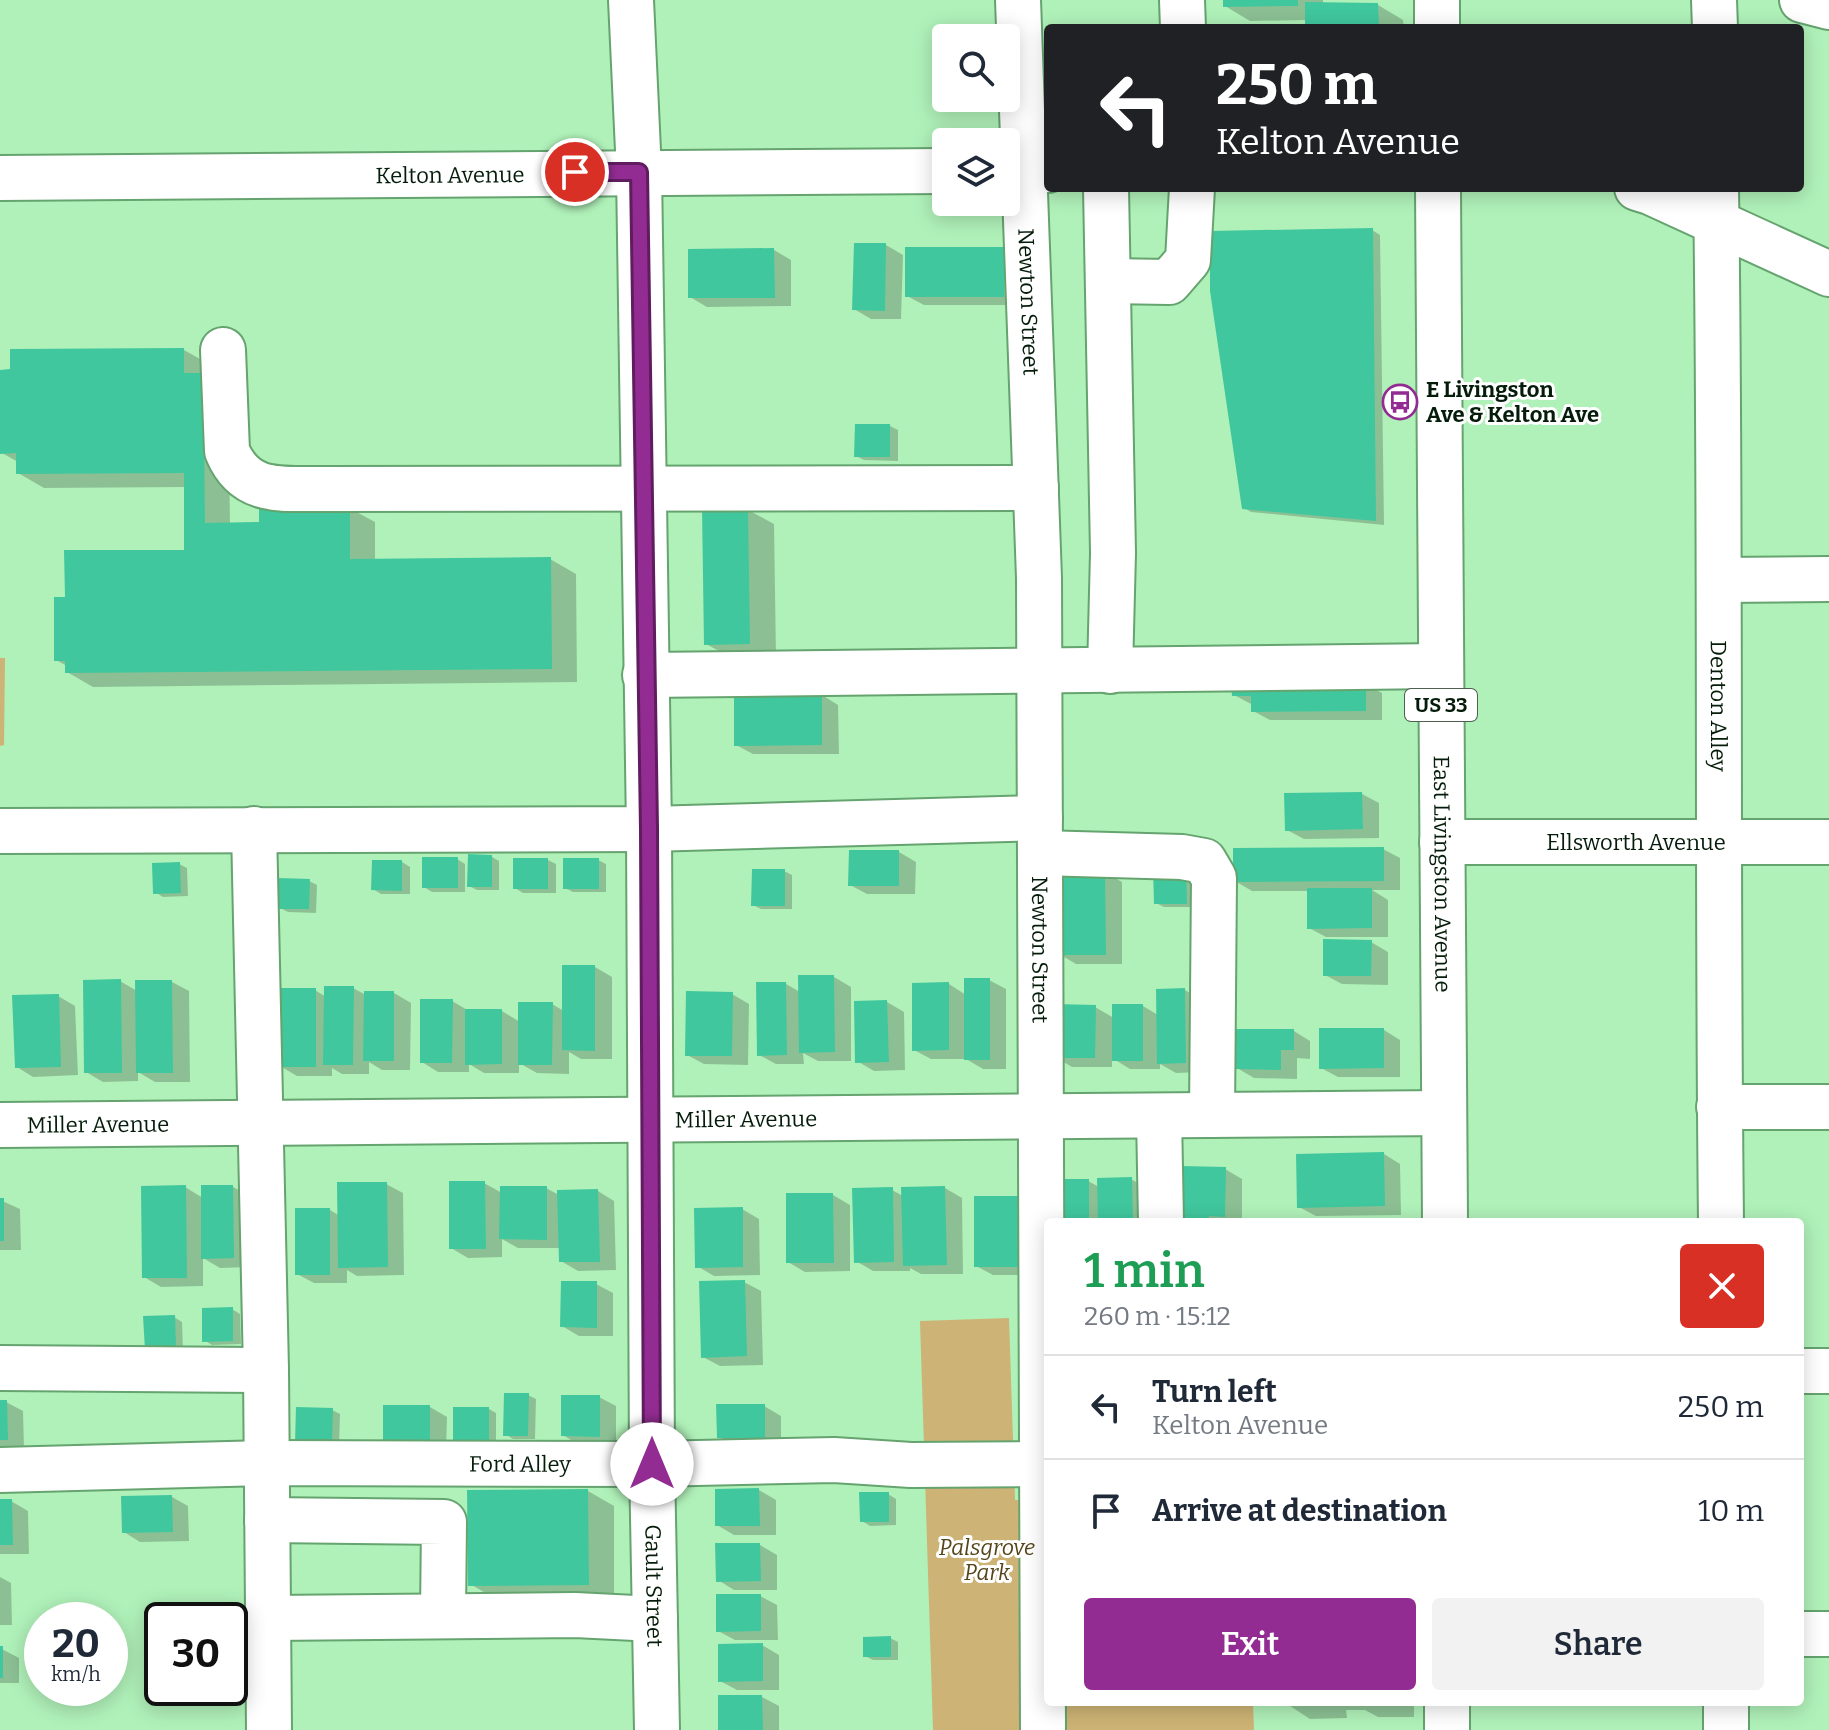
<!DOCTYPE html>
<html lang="en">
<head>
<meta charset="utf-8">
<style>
	body { margin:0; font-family:Bitter,serif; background:#f2f2f3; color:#1f2937; height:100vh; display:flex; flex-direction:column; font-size:30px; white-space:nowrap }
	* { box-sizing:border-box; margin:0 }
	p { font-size:26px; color:#747a83 }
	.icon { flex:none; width:44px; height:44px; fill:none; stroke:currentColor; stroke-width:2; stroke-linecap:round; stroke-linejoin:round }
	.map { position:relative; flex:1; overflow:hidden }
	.side { position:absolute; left:1044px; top:1218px; width:760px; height:488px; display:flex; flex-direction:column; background:#fff; border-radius:8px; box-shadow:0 4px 20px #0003 }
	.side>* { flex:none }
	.guide { position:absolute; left:1044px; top:24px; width:760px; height:168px; border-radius:8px; box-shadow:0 4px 20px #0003; background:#202124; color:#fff; overflow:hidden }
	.fabs { position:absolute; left:932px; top:24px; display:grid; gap:16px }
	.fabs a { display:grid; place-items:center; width:88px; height:88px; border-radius:8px; background:#fff; box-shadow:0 4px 20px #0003; font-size:40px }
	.speed { position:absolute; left:24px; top:1602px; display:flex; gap:16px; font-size:40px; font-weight:700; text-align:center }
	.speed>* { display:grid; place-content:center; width:104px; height:104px; border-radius:50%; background:#fff; box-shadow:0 4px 20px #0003; line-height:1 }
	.speed small { font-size:20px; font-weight:400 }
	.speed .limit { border:4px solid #111; border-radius:12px; background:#fff; color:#111 }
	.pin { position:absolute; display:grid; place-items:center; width:68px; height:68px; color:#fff; margin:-34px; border:4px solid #fff; border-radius:50%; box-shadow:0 2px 8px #0007 }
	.me { position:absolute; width:88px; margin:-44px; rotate:0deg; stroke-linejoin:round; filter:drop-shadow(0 0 6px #0008) }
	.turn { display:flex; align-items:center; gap:28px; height:168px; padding:0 40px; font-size:36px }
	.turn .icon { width:104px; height:104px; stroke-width:2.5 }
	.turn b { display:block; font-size:56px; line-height:68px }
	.round { display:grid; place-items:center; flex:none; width:84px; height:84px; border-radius:8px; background:#f2f2f3 }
	.summary { display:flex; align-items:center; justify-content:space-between; height:136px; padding:0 40px }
	h1 { font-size:48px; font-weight:600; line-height:60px; color:#1e9e55 }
	.cta { display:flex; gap:16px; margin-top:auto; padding:16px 40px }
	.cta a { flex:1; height:92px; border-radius:8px; background:#922c92; color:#fff; font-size:32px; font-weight:600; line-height:92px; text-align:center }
	.cta a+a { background:#f2f2f3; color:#1f2937 }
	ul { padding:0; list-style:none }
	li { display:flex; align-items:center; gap:24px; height:104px; padding:0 40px; border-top:2px solid #e0e1e3 }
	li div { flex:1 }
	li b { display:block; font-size:30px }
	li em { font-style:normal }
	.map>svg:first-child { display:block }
	.green { fill:#cdb375 }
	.shadow { fill:#0003 }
	.building { fill:#40c79d }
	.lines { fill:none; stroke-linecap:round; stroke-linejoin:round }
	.minor-casing { stroke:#65a36f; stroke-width:48 }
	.major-casing { stroke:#65a36f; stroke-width:48 }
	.minor { stroke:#fff; stroke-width:44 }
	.major { stroke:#fff; stroke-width:44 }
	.route-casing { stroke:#5f1d5f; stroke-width:20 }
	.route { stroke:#922c92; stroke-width:14 }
	.labels { text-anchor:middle; stroke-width:6; stroke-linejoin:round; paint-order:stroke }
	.shield { fill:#fff; stroke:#4f6053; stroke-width:2 }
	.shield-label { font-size:20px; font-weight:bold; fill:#041c09 }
	.street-label { font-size:22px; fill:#041c09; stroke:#fff }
	.poi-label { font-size:22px; font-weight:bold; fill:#041c09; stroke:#fff; text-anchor:start }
	.park-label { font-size:22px; font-style:italic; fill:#56451a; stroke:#fff }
</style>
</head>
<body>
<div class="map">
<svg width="1829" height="1730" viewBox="0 0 1829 1730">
	<rect width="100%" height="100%" fill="#b0f1b9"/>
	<path class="green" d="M0 658H5L4 745 0 746Z
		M1009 1318 1015 1500H1048V1702H1253L1254 1730H933L920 1321Z"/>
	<path class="shadow" d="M1225 0H1323V4L1378 5 1403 20 1404 28H1307V20L1250 21 1225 6Z
		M1372 230 1380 235 1384 525 1251 512 1243 507Z
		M886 245 903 255 901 319H871L854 309Z
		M1004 249 1021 259V305H924L907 296Z
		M774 250 791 260V306L707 307 690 297Z
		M184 350 209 364 229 445 230 525 261 524 349 508 375 522V561L550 559 576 574 577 682 93 687 67 672V666L56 660 67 599 186 552V487L44 488 18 473V462L2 453Z
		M890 426 898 430V461L864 460 856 456Z
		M748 510 774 524 776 658H732L706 644Z
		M1365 684 1382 693V720H1270L1253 711V705L1234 695Z
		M822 695 838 705 839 754H753L736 745Z
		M1362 794 1379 803V838L1304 839 1287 830Z
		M1383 849 1400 858V890H1372L1388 900V937H1326L1309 928V891H1252L1235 881Z
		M899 852 916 862 915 894H867L850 885Z
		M492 857 499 861V890H477L469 886Z
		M457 859 465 864V892H432L424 887Z
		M548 860 556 864V893H523L515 888Z
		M598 860 606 864V892H573L565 888Z
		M402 862 410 867V894H381L373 889Z
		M179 864 187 868 188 896 163 897 155 892Z
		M784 871 792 875V909H761L753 905Z
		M1105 872 1122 882V964H1076L1059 954Z
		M1194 873V907H1164L1156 903Z
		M309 881 317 885 316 913 288 912 280 908Z
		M1371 942 1388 952V985L1342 984 1325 975Z
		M595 967 612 977V1059H581L569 1052V1074L537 1073 519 1063V1073H484L469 1064V1072H438L422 1062 452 1001 469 1011H502L520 1022 552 1004 564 1011Z
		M834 977 851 987V1061H818L803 1053 804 1064H776L759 1055 786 984 800 992Z
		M989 980 1006 989V1069H983L966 1059H931L914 1050 949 984 966 995Z
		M120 981 137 991 172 982 189 991 190 1082H155L138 1072V1081L103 1082 86 1072Z
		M353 988 366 995 394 993 411 1003 410 1070H382L369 1062V1074H342L332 1068V1076H297L280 1066 315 990 326 997Z
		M1185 990 1201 1000 1203 1072 1176 1073 1160 1064V1069H1130L1112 1058V1067H1072L1055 1057 1095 1007 1114 1018 1143 1006 1158 1015Z
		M732 994 749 1004 748 1065 704 1064 687 1055Z
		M58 996 75 1006 78 1075 33 1077 17 1067Z
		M887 1002 904 1012 905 1070 874 1071 857 1061Z
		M1384 1030 1400 1040V1077H1338L1321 1068Z
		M1294 1031 1310 1041V1059L1297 1058V1079L1254 1078 1237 1068Z
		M1384 1154 1400 1164 1401 1215 1316 1216 1299 1207Z
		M1225 1169 1242 1179V1222H1183Z
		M1131 1179 1148 1189 1149 1222H1060L1088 1181 1099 1187Z
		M484 1183 502 1193 546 1188 559 1195 598 1191 614 1201 616 1270 578 1271 561 1261 560 1248H518L502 1239V1257L468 1258 451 1248Z
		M386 1184 403 1193 404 1275 357 1276 347 1270V1283H314L297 1274 330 1210 340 1216Z
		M185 1187 203 1198 233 1187 250 1196V1267L220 1268 203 1258V1286L161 1287 144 1277Z
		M945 1188 962 1198 963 1274H921L910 1268V1271H873L856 1261 892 1190 903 1196Z
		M833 1195 850 1205V1271L805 1272 788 1262Z
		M976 1198 1037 1275H993L976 1266Z
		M0 1200 20 1209 21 1250H0Z
		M742 1209 759 1219 760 1275 714 1276 697 1266Z
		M744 1282 761 1291 763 1365 720 1366 703 1357Z
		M596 1284 613 1293V1336H579L562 1326Z
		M232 1309 240 1314 241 1344 212 1345 204 1340Z
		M174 1317 182 1322 183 1352 147 1348Z
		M528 1395 536 1399 535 1439H513L505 1434Z
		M599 1397 616 1406V1445H579L563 1435Z
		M0 1402H6L23 1411 24 1448 0 1449Z
		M764 1406 781 1416V1447H735L719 1437Z
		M430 1407 447 1417 446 1452 401 1451Z
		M489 1409 496 1413V1443H463L455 1439Z
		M332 1410 340 1414 339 1448 305 1447Z
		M759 1490 776 1500V1535H734L717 1525Z
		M588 1491 614 1506V1599H496L470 1584Z
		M888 1494 896 1499V1525L870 1526 862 1521Z
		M172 1497 188 1506 189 1541 140 1542 124 1532Z
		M0 1501H11L28 1511 29 1554H0Z
		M760 1545 777 1555V1590H734L718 1580Z
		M0 1577 11 1583 12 1625H0Z
		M760 1596 777 1605 778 1640H735L718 1631Z
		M890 1638 898 1642V1660H873L865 1656Z
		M762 1645 779 1655V1690H737L720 1681Z
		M0 1648 19 1658V1683H0Z
		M762 1697 779 1706V1730H720Z
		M1284 1702H1414V1717H1378L1365 1710H1346L1347 1718 1310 1719Z"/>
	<path class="building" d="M1223 0H1298V6L1223 7Z
		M1305 2 1378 3 1379 28H1305Z
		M1373 228 1376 521 1242 509 1210 291V231Z
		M854 243H886L885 311 852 310Z
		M905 247H1004V297H905Z
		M774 248 775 298H688V249Z
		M184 348V373H213L214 431H204L205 523 259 522V507L350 506V559L551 557 552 669 65 673V661H54V597H65L64 550H184V473L16 474V453L0 454V370L10 369V349Z
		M855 424H890V457H854Z
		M702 508H748L750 644 704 645Z
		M1366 682V711L1251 712V696H1232L1231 683Z
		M822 693V745L734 746V694Z
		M1362 792 1363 829 1285 831 1284 793Z
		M1384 847V881L1233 882V848Z
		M849 850H899V886H848Z
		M468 854 492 855V887H467Z
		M422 857H458V888H422Z
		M513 858H548V889H513Z
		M563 858H599V889H563Z
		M372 860H402V891L371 890Z
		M180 862 181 893 153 894 152 863Z
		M1186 866 1187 904H1154L1153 867Z
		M752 869H785V906H751Z
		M1056 870H1105L1106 955H1057Z
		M278 878 310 879 309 909H278Z
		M1307 888H1372V928L1307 929Z
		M1323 939 1372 940 1371 976H1323Z
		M562 965H595V1051L562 1050Z
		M798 975H834L835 1052 799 1053Z
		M964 978H990V1060H964Z
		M121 979 122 1073H84L83 980Z
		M135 980H172L173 1073H136Z
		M756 982H786L787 1055 757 1056Z
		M949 982V1050L912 1051V983Z
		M324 986H354L353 1065H323Z
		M278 988H316V1067H278Z
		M1185 988 1186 1063 1157 1064 1156 989Z
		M364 991H394V1061H363Z
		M686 991 733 992 732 1056H685Z
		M59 994 61 1067 15 1068 12 995Z
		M420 999H453L452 1063H420Z
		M887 1000 889 1062 855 1063 854 1001Z
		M518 1002H553L552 1065H518Z
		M1053 1004 1096 1005 1095 1058H1053Z
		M1112 1004H1143V1061H1112Z
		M465 1009H502V1064L465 1065Z
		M1319 1028H1384V1068L1319 1069Z
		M1235 1029H1294V1050H1281V1070L1235 1069Z
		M1384 1152 1385 1206 1297 1208 1296 1154Z
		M1181 1166 1226 1167 1225 1217 1209 1216V1222H1181Z
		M1132 1177 1133 1222H1098L1097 1178Z
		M1058 1179H1089V1222H1058Z
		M449 1181H485L486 1249H449Z
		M337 1182H387L388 1267 338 1268Z
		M186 1185 187 1278H142L141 1186Z
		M201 1185H233L234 1258 201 1259Z
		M500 1186H547V1240L499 1239Z
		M945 1186 947 1265 903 1266 901 1187Z
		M893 1187 894 1262 854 1263 852 1188Z
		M598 1189 600 1262H559L557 1190Z
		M786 1193H833L834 1263H786Z
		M974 1196H1021V1267H974Z
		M0 1198H4V1241H0Z
		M743 1207V1267L695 1268 694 1208Z
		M295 1208H330V1275H295Z
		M745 1280 747 1356 701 1358 699 1281Z
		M561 1281H597V1328L560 1327Z
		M233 1307V1341L202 1342V1308Z
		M175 1315 176 1349 145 1350 143 1316Z
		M504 1393H529L528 1436H503Z
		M561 1395H600V1437L561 1436Z
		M0 1400H7L8 1440H0Z
		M716 1404H765V1439L717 1438Z
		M383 1405H430V1443H383Z
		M296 1407 333 1408 332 1444H295Z
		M453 1407H489V1440H453Z
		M759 1488 760 1526H715V1489Z
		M588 1489 589 1585 468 1586 467 1490Z
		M859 1492H889V1522H860Z
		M172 1495 173 1532 122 1533 121 1496Z
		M0 1499H12L13 1545H0Z
		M715 1543H760L761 1581 716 1582Z
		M716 1594H761V1631L716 1632Z
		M891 1636V1657H863V1637Z
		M763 1643V1681L718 1682V1644Z
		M0 1646H3V1678H0Z
		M718 1695H762L763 1730H718Z"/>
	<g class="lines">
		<g class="minor-casing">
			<g id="minor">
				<path id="s1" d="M631 0 639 172 649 829 652 1464 657 1730"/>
				<path id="s2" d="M1018 0 1039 578 1043 1730"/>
				<path d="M1182 0 1183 28"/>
				<path d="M1714 0 1715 28"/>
				<path d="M1802 0 1829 7"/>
				<path d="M1106 188 1113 553 1110 671"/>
				<path d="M1637 188 1650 192 1829 274"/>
				<path id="s3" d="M1716 188C1721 533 1717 877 1721 1222"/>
				<path d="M1108 281 1169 282 1188 260 1192 188"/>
				<path d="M223 350 227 451C246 497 285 488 327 489L1036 488"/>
				<path d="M1721 580 1829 579"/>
				<path d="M645 675 1441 666"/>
				<path d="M254 829 266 1370 269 1730"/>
				<path d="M0 831 649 829 1040 818"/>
				<path id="s4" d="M1442 842H1829"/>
				<path d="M1040 853 1182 857 1204 861 1214 878 1212 1115"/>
				<path d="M1719 1107H1829"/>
				<path d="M1159 1116 1161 1222"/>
				<path d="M0 1368 266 1370"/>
				<path d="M1800 1371H1829"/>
				<path id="s5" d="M0 1470 267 1463 652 1464 834 1460 911 1465 1042 1464"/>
				<path d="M267 1520 444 1522 443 1616"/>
				<path d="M270 1618 575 1615 655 1619"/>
				<path d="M1800 1634H1829"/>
				<path d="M1726 1730V1702"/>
			</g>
		</g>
		<g class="major-casing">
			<g id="major">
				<path d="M1437 0V28"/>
				<path d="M1006 171 1048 170"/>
				<path id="s6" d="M0 178 946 171"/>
				<path id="s7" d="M1438 188 1445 1222"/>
				<path id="s8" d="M0 1125 1444 1113"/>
				<path d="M1447 1702V1730"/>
			</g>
		</g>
		<use href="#minor" class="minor"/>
		<use href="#major" class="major"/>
	</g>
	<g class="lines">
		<g class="route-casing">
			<path id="route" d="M575 172H639L649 829 652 1464"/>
		</g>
		<use href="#route" class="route"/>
	</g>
	<defs>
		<g id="bus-ring" transform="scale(1.8)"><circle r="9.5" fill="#fff" stroke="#922c92" stroke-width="1.5"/><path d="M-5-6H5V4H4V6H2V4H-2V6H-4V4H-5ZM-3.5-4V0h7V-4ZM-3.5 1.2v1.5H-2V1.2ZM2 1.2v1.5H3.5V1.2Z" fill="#922c92"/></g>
	</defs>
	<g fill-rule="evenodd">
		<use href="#bus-ring" x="1400" y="402"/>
	</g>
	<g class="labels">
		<rect class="shield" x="1405" y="689" width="72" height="32" rx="6"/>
		<g class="shield-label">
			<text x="1441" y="712">US 33</text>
		</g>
		<g class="street-label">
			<text dy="8" stroke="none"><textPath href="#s6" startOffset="450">Kelton Avenue</textPath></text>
			<text dy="8" stroke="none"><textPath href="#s2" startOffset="302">Newton Street</textPath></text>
			<text dy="8" stroke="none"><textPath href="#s3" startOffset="518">Denton Alley</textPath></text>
			<text dy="8" stroke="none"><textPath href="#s4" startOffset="194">Ellsworth Avenue</textPath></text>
			<text dy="8" stroke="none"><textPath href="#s7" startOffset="686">East Livingston Avenue</textPath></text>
			<text dy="8" stroke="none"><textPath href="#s2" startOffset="950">Newton Street</textPath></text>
			<text dy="8" stroke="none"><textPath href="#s8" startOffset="746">Miller Avenue</textPath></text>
			<text dy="8" stroke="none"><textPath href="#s8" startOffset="98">Miller Avenue</textPath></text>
			<text dy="8" stroke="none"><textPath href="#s5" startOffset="520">Ford Alley</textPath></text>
			<text dy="8" stroke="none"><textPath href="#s1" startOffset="1586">Gault Street</textPath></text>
		</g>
		<g class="poi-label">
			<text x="1426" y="397">E Livingston<tspan x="1426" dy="25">Ave &amp; Kelton Ave</tspan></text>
		</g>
		<g class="park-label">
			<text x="987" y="1555">Palsgrove<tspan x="987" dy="25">Park</tspan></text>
		</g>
	</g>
</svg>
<div class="fabs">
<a><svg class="icon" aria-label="search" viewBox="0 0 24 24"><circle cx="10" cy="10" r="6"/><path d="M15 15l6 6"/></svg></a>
<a><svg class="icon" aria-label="layers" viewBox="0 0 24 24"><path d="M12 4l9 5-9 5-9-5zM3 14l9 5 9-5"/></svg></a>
</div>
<div class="speed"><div>20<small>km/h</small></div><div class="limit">30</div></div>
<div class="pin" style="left:575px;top:172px;background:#d93025"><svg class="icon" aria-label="arrive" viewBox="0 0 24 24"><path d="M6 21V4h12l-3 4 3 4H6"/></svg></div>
<svg class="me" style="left:652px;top:1464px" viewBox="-20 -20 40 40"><circle r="19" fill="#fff"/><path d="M0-13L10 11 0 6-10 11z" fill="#922c92"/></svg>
<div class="guide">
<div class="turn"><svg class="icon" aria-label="left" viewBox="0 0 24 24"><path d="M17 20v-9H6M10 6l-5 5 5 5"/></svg><div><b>250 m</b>Kelton Avenue</div></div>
</div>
<section class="side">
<div class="summary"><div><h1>1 min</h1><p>260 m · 15:12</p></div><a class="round" style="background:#d93025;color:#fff"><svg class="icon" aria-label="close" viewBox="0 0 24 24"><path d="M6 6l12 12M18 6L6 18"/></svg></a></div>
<ul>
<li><svg class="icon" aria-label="left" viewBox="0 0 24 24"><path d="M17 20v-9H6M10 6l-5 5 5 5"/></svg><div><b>Turn left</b><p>Kelton Avenue</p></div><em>250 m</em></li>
<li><svg class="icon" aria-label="arrive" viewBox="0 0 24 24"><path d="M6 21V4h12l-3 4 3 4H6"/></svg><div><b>Arrive at destination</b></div><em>10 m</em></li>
</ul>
<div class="cta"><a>Exit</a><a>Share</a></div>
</section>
</div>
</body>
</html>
